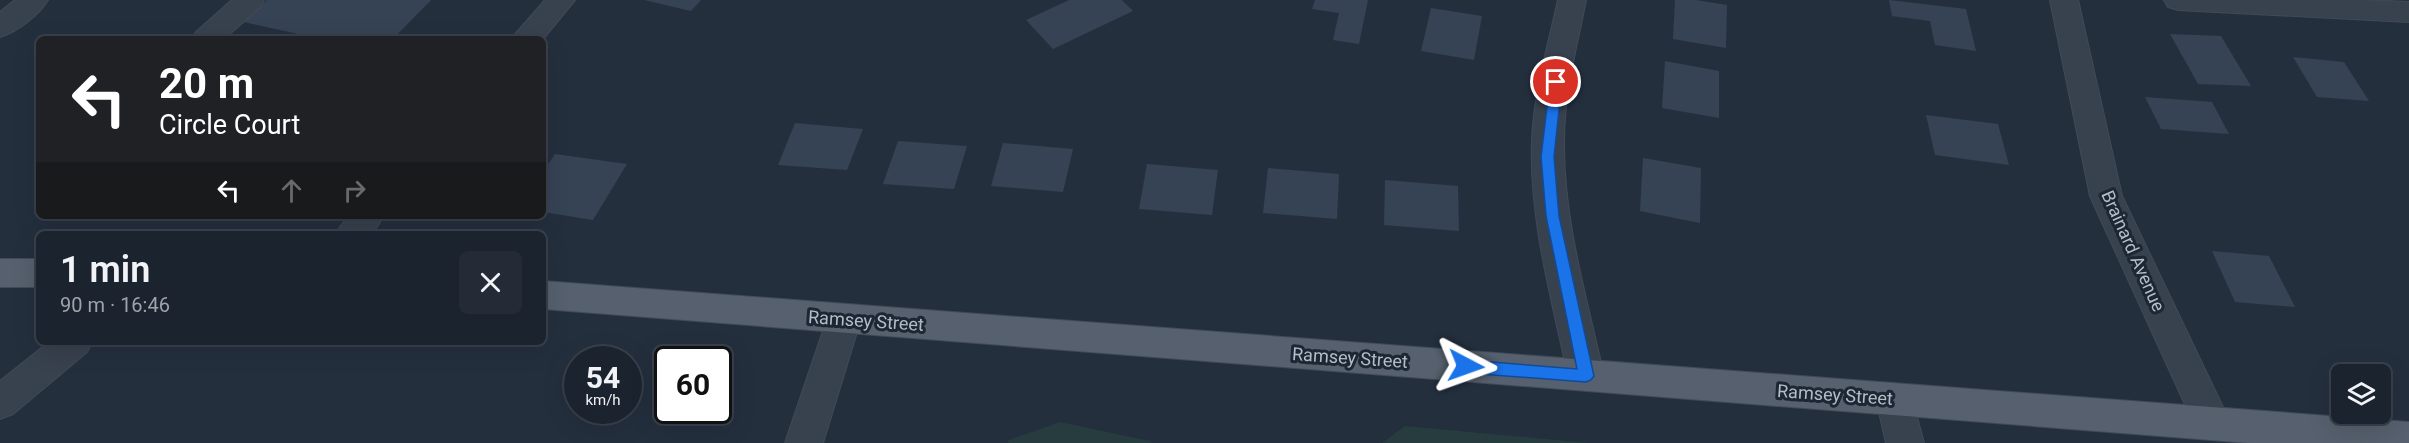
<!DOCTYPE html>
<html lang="en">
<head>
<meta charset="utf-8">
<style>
	body { margin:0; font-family:Roboto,sans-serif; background:#242b36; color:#f1f3f6; height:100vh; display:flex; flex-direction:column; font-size:22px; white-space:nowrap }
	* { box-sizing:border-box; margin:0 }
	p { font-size:20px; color:#a0a4aa }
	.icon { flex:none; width:33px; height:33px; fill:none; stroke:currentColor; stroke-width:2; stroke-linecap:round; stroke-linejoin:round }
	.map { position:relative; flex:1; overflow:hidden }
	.details { position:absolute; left:36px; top:231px; width:510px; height:114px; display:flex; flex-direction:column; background:#1b232e; border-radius:9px; box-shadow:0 6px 24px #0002,0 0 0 2px #39404a }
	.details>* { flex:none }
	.hud { position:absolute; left:36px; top:36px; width:510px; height:183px; border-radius:9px; box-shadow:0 6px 24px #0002,0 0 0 2px #39404a; background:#202124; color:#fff; overflow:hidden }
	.controls { position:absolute; left:2331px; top:364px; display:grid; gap:12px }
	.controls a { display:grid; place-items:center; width:60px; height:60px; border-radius:9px; background:#1b232e; box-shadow:0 6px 24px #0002,0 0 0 2px #39404a; font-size:30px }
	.speed { position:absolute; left:564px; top:346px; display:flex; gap:12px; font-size:30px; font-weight:700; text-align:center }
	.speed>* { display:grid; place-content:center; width:78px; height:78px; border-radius:50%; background:#1b232e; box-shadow:0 6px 24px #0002,0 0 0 2px #39404a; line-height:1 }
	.speed small { font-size:15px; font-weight:400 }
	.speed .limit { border:3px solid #111; border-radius:9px; background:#fff; color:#111 }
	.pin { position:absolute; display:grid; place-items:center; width:51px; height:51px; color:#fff; margin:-26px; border:3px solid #fff; border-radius:50%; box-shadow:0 2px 6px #0007 }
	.me { position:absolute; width:66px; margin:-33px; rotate:94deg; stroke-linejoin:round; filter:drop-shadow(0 0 4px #0008) }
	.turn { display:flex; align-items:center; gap:21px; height:126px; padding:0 24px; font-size:27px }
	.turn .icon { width:78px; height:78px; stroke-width:2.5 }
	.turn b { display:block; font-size:42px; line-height:51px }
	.lanes { display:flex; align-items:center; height:57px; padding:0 24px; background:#0003; justify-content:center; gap:30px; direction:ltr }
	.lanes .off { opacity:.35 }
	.round { display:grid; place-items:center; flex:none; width:63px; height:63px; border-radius:9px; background:#242b36 }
	.summary { display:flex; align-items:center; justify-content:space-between; height:102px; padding:0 24px }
	h1 { font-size:36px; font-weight:600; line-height:45px }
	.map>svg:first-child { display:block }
	.green { fill:#263c3f }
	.building { fill:#364354 }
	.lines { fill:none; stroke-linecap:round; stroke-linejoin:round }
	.minor-casing { stroke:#414a57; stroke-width:2 }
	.major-casing { stroke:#414a57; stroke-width:2 }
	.minor { fill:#38414e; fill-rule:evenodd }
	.major { fill:#56606e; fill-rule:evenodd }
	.route { fill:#1a73e8; stroke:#114b97; stroke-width:1.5 }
	.labels { text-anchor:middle; stroke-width:6; stroke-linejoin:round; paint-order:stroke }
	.street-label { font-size:18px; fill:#b4bcc9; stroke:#1d2633 }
</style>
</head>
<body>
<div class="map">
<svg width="2409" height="443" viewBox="0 0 2409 443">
	<rect width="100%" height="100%" fill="#242f3e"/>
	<path class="green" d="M1060 422 1150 441 1151 443H1008L1009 440Z
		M1405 426 1588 443H1382Z"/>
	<path class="building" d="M267 0H431L393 39H321L244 22Z
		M644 0H701L691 11Z
		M1069 0H1122L1133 11 1053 49 1026 20Z
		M1315 0H1368L1359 44 1333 40 1339 13 1312 9Z
		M1675 0H1696L1727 5 1726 48 1673 39Z
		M1889 0 1966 9 1976 51 1935 45 1930 21 1892 16Z
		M1431 8 1482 16 1474 60 1421 51Z
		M2170 34 2221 36 2251 86 2198 84Z
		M2293 57 2344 62 2369 101 2317 97Z
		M1665 61 1719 71V118L1662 108Z
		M2145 97 2212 102 2229 134 2161 129Z
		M1926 115 1998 124 2009 165 1935 155Z
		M795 123 863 129 847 170 778 165Z
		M898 141 967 146 954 189 883 184Z
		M1003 143 1073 149 1063 192 991 186Z
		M555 154 627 164 593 220 543 212V172Z
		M1643 158 1701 168 1700 223 1640 211Z
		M1147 164 1218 170 1212 215 1139 209Z
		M1268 168 1339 174 1337 219 1263 213Z
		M1385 180 1458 186 1459 231 1384 225Z
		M2212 251 2269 256 2295 307 2235 302Z"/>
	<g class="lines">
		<g class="minor-casing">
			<path id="minor" d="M15 0H48C39 15 17 32 0 37V12Z
				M232 0H264L260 7 224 39H191L196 32Z
				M545 0H575L543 39H511Z
				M1558 0H1586C1577 46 1564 93 1564 141 1563 220 1587 299 1604 376L1599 387 1586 391 1573 387 1568 376C1552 299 1529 220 1532 140 1534 93 1548 46 1558 0Z
				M2050 0H2078L2122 196 2231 424 2225 435 2212 440 2199 435 2090 196Z
				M2164 0H2364L2409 2V22L2178 10 2168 7Z
				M348 216H384L372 234H335Z
				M844 305 856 309 861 319 823 443H785L827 319 832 309Z
				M49 342H92L87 352 13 414 0 419V381Z
				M1894 383 1907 388 1912 399 1924 443H1886L1876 399 1881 388Z"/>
		</g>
		<g class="major-casing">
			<path id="major" d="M0 259H39V287H0Z
				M543 281 2409 422V443H2249L543 309Z"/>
		</g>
		<use href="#minor" class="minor"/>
		<use href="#major" class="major"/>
	</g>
	<path class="route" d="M1556 78 1562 82 1554 157 1559 216 1594 376 1591 380 1586 382 1466 373 1461 371 1459 366 1461 362 1466 360 1577 369 1546 216 1541 157 1550 82Z"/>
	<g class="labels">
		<g class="street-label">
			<text transform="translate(2133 251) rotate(66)" y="6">Brainard Avenue</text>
			<text transform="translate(866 321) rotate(4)" y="6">Ramsey Street</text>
			<text transform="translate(1350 358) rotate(4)" y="6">Ramsey Street</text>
			<text transform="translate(1835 395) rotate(4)" y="6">Ramsey Street</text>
		</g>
	</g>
</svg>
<div class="controls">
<a><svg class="icon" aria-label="layers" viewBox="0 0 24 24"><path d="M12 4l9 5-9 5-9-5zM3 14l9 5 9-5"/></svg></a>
</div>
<div class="speed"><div>54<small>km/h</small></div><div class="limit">60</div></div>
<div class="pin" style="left:1556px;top:82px;background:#d93025"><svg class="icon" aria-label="arrive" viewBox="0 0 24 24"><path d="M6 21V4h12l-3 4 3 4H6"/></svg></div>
<svg class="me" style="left:1466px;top:366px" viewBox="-20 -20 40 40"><path d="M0-17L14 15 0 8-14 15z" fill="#1a73e8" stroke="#fff" stroke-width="4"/></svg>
<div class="hud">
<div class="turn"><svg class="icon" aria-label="left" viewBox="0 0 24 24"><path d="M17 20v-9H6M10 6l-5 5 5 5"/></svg><div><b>20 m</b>Circle Court</div></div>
<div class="lanes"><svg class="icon" aria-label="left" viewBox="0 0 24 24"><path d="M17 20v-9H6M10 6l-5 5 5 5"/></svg><svg class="icon off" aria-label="ahead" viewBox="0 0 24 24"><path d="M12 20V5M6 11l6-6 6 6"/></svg><svg class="icon off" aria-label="right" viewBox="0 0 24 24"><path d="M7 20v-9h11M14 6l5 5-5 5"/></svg></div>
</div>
<section class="details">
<div class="summary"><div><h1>1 min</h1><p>90 m · 16:46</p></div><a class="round"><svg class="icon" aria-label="close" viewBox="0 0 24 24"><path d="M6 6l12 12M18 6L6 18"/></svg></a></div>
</section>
</div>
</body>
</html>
